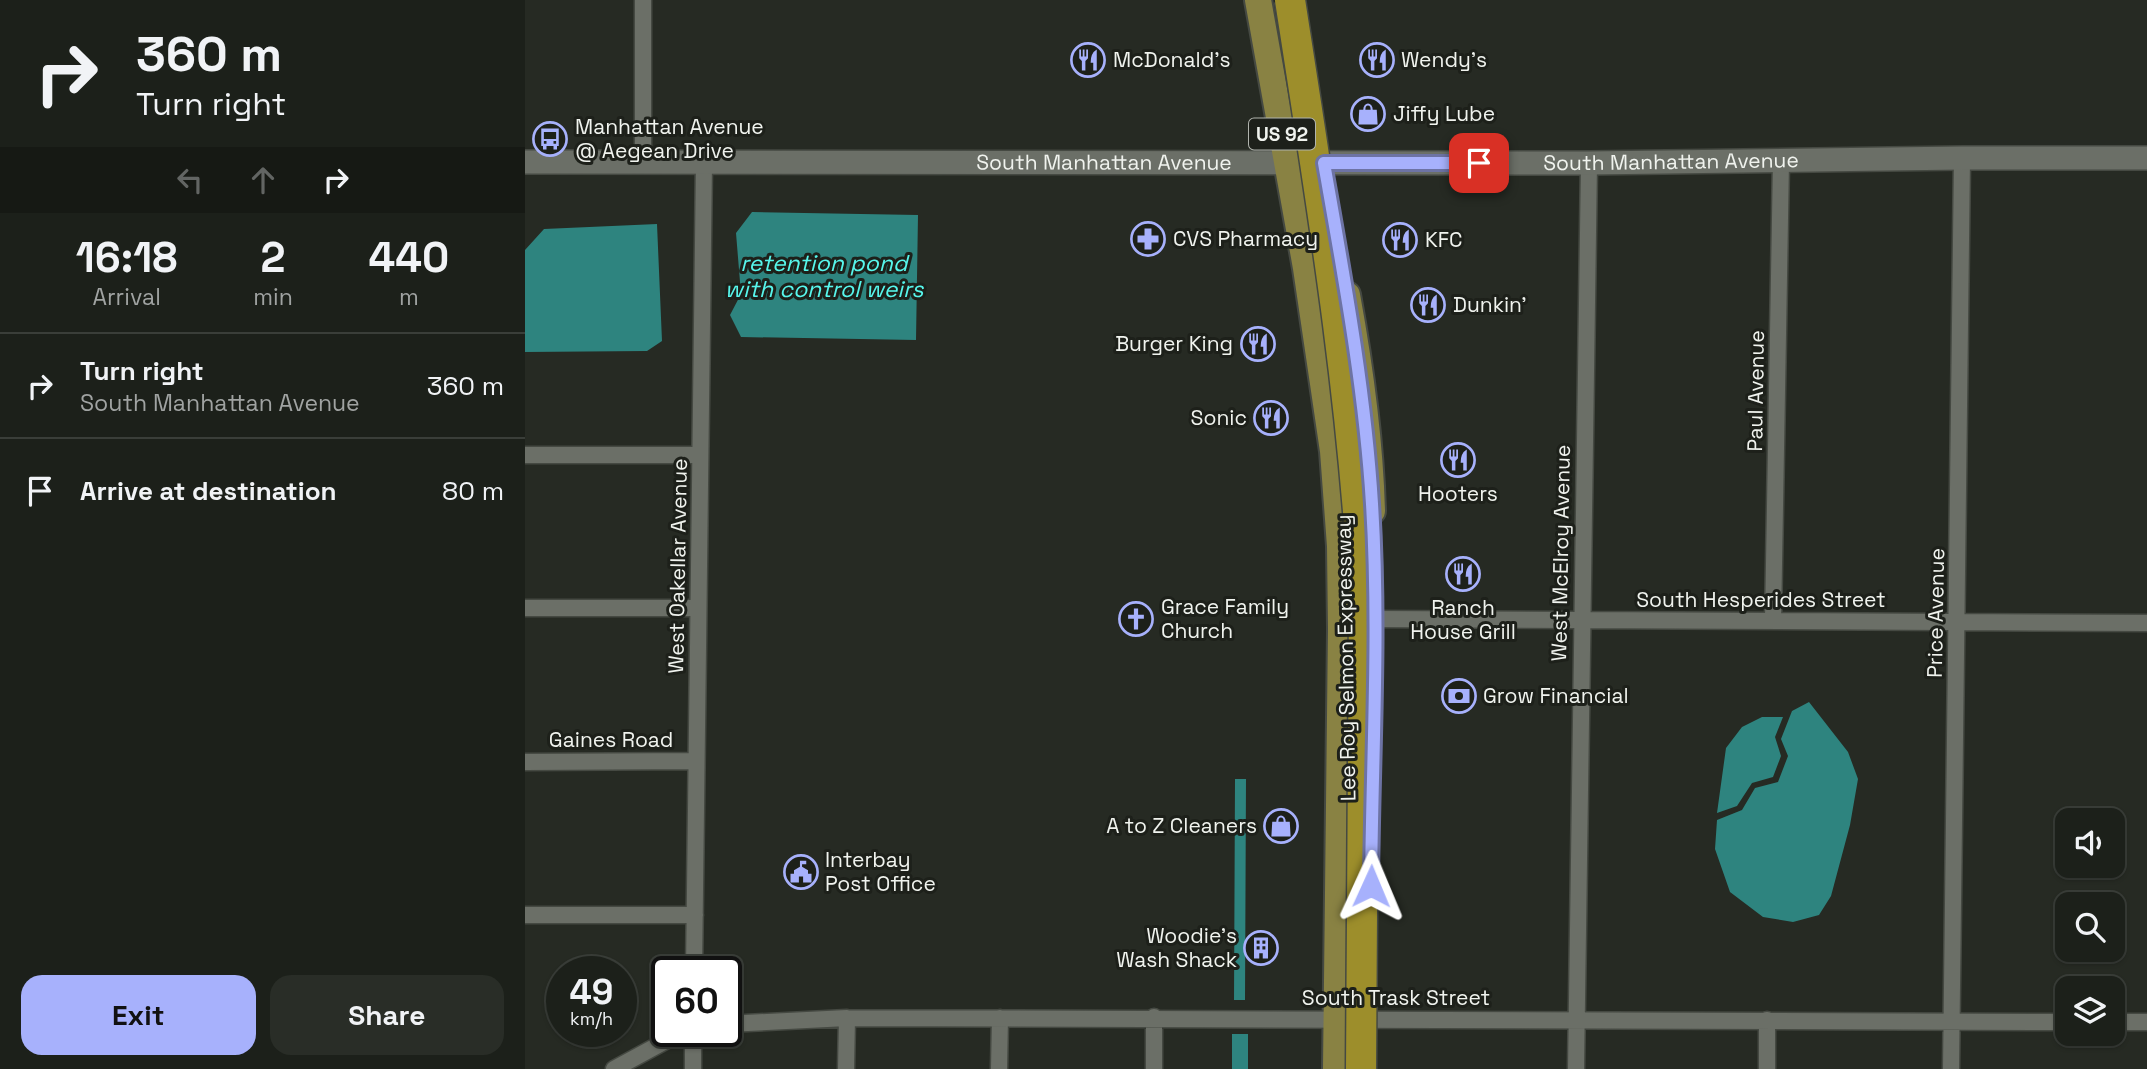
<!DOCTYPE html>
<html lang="en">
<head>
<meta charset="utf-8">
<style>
	body { margin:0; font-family:"Space Grotesk",sans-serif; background:#292d27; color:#f1f3f6; height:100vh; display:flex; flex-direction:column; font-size:26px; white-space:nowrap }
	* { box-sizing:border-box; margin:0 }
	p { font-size:23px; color:#a0a3a2 }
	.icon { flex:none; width:38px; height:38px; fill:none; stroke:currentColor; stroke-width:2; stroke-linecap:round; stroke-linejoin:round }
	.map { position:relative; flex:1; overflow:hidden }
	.drawer { display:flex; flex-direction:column; background:#1c201a; width:525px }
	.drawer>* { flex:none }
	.guide { background:#1c201a; color:#f1f3f6; overflow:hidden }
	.tools { position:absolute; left:1530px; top:808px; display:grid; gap:14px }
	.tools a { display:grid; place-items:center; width:70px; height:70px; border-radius:14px; background:#1c201a; box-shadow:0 2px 5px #0004,0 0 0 2px #3a3e39; font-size:35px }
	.speed { position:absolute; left:21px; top:956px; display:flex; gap:14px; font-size:35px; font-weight:700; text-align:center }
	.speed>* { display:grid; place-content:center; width:91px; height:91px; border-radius:50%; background:#1c201a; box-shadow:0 2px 5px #0004,0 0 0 2px #3a3e39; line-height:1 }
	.speed small { font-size:18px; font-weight:400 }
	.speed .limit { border:4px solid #111; border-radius:10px; background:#fff; color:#111 }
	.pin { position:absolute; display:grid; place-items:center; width:60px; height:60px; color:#fff; margin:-30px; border-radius:14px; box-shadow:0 4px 10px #0006 }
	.me { position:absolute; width:77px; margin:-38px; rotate:1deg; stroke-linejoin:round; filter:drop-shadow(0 0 5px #0008) }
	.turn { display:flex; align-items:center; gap:24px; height:147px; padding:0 21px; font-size:32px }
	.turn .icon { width:91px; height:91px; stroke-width:2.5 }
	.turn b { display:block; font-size:49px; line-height:60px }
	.lanes { display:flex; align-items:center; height:66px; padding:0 21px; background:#0003; justify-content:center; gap:35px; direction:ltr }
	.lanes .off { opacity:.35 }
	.eta { display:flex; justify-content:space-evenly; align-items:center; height:119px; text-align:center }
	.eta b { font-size:42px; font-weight:700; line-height:49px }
	.primary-button { display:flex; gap:14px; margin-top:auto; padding:14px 21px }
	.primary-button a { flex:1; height:80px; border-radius:21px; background:#a7b1fc; color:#111; font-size:28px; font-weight:700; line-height:80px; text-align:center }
	.primary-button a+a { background:#292d27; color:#f1f3f6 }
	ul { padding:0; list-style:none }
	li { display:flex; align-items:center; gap:21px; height:105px; padding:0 21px; border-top:2px solid #3a3e39 }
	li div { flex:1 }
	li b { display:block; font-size:26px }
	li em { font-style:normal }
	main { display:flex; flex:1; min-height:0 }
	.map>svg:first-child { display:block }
	.water { fill:#2e847f }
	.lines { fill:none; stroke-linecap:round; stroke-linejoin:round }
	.street-casing { stroke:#454942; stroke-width:19 }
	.secondary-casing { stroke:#454942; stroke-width:26 }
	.primary-casing { stroke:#454942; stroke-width:30 }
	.street { stroke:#6b6f67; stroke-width:16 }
	.secondary { stroke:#6b6f67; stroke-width:23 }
	.primary { stroke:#898243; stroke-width:26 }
	.highway-bridge-casing { stroke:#454942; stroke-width:33; stroke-linecap:butt }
	.highway-bridge { stroke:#9d8e2b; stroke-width:30 }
	.route-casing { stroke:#6d73a4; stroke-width:18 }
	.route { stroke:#a7b1fc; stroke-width:12 }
	.labels { text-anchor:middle; stroke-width:6; stroke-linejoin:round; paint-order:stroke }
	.shield { fill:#1d201a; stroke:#b1b4ae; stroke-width:2 }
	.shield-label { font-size:19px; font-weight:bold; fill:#f0f3ee }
	.poi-label { font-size:21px; fill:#f0f3ee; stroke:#1d201a; text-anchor:start }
	.street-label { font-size:21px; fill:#f0f3ee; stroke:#1d201a }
	.water-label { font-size:23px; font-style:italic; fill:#57f6ec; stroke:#1d201a }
</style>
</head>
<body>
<main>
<section class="drawer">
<div class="guide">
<div class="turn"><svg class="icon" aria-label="right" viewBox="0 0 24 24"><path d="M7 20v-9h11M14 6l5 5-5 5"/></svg><div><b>360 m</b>Turn right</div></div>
<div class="lanes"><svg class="icon off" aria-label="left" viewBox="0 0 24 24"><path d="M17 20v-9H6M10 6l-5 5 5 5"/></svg><svg class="icon off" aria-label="ahead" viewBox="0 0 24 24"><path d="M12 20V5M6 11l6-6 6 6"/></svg><svg class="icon" aria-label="right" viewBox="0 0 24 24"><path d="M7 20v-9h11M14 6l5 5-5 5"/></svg></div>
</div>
<div class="eta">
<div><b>16:18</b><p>Arrival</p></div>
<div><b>2</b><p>min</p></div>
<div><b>440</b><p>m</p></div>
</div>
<ul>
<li><svg class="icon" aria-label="right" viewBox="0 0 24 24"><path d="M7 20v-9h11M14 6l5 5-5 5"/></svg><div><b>Turn right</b><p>South Manhattan Avenue</p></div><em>360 m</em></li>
<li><svg class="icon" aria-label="arrive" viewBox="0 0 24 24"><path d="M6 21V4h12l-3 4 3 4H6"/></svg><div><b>Arrive at destination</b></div><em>80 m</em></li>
</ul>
<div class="primary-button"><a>Exit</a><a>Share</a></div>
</section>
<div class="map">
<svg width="1622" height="1069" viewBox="0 0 1622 1069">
	<rect width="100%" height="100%" fill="#262a23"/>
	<path class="water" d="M227 212 393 215 391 340 216 337 205 315 216 294 211 233Z
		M132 224 137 341 122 351 0 352V250L19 229Z
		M1284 702 1323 752 1333 779 1325 825 1306 896 1294 915 1268 922 1238 917 1205 892 1190 849 1192 820 1217 810 1230 788 1253 782 1263 756 1256 739 1267 711Z
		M1237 717H1258L1250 737 1256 756 1248 777 1227 783 1212 806 1192 813 1201 748 1217 727Z
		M710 779H721L720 1000H709Z
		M707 1034H723V1069H707Z"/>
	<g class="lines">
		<g class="street-casing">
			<path id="street" d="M118 162V0
				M0 455H175
				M0 608H173
				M849 619 1622 623
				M1248 621 1256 161
				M0 762 171 761
				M0 915H170
				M169 971 179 162
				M629 1017V1069
				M1587 1022H1622
				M201 1024 322 1018 1542 1022
				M89 1069 159 1031
				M168 1069V1031
				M321 1069 322 1018
				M474 1069 475 1018
				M1051 1069 1064 163
				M1242 1069V1020
				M1426 1069 1437 158"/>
		</g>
		<g class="secondary-casing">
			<g id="secondary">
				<path id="s1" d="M0 162 1064 163 1437 158H1622"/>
			</g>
		</g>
		<g class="primary-casing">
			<path id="primary" d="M733 0 781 268 808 451 815 546 816 629 811 1069
				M822 295C835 366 845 439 847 511"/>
		</g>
		<use href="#street" class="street"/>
		<use href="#secondary" class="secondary"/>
		<use href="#primary" class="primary"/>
		<g class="highway-bridge-casing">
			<path id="highway-bridge" d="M765 0C796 200 829 400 839 602L836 1069"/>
		</g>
		<use href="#highway-bridge" class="highway-bridge"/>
	</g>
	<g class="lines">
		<g class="route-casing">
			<path id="route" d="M846 886C847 759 855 631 847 504 840 389 819 277 799 163H954"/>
		</g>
		<use href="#route" class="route"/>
	</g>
	<defs>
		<g id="restaurant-ring" transform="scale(1.75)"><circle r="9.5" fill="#1d201a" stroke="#a7b1fc" stroke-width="1.5"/><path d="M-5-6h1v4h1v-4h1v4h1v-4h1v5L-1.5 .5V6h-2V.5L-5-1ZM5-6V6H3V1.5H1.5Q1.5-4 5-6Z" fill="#a7b1fc"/></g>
		<g id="shop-ring" transform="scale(1.75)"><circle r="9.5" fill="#1d201a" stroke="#a7b1fc" stroke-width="1.5"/><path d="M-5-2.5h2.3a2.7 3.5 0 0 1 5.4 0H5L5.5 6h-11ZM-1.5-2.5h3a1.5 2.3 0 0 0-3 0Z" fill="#a7b1fc"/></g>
		<g id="bus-ring" transform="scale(1.75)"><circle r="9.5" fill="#1d201a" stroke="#a7b1fc" stroke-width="1.5"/><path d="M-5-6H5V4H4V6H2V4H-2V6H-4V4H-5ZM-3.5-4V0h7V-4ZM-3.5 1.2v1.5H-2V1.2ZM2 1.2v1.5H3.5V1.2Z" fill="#a7b1fc"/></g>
		<g id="pharmacy-ring" transform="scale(1.75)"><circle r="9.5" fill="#1d201a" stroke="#a7b1fc" stroke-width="1.5"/><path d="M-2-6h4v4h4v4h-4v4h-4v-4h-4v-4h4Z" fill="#a7b1fc"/></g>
		<g id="church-ring" transform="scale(1.75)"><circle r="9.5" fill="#1d201a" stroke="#a7b1fc" stroke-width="1.5"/><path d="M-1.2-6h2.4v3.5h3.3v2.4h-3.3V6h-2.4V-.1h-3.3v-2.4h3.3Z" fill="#a7b1fc"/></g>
		<g id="bank-ring" transform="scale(1.75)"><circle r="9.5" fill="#1d201a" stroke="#a7b1fc" stroke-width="1.5"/><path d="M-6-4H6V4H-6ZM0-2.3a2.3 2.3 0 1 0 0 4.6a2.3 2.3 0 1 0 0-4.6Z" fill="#a7b1fc"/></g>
		<g id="civic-ring" transform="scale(1.75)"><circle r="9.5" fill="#1d201a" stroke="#a7b1fc" stroke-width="1.5"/><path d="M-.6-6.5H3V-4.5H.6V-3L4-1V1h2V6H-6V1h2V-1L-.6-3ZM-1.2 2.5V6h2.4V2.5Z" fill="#a7b1fc"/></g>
		<g id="building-ring" transform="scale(1.75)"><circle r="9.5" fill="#1d201a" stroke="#a7b1fc" stroke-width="1.5"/><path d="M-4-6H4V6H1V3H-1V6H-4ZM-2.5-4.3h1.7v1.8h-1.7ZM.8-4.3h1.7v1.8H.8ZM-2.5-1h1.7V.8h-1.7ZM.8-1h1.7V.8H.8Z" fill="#a7b1fc"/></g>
	</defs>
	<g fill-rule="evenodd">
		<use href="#restaurant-ring" x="563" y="60"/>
		<use href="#restaurant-ring" x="852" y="60"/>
		<use href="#shop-ring" x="843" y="114"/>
		<use href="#bus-ring" x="25" y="139"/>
		<use href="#pharmacy-ring" x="623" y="239"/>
		<use href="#restaurant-ring" x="875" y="240"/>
		<use href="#restaurant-ring" x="903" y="305"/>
		<use href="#restaurant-ring" x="733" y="344"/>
		<use href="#restaurant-ring" x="746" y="418"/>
		<use href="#restaurant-ring" x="933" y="460"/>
		<use href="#restaurant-ring" x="938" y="574"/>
		<use href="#church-ring" x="611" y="619"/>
		<use href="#bank-ring" x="934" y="696"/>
		<use href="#shop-ring" x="756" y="826"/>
		<use href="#civic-ring" x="276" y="872"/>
		<use href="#building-ring" x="736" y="948"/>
	</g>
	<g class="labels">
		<rect class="shield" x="724" y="118.5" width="66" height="31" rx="5"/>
		<g class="shield-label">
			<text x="757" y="141">US 92</text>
		</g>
		<g class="poi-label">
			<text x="588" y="67">McDonald's</text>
			<text x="876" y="67">Wendy's</text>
			<text x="868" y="121">Jiffy Lube</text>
			<text x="50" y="134">Manhattan Avenue<tspan x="50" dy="24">@ Aegean Drive</tspan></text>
			<text x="648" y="246">CVS Pharmacy</text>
			<text x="900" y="247">KFC</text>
			<text x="928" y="312">Dunkin'</text>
			<text x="708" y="351" text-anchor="end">Burger King</text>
			<text x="722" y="425" text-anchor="end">Sonic</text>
			<text x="933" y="501" text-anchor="middle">Hooters</text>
			<text x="636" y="614">Grace Family<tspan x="636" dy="24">Church</tspan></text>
			<text x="938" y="615" text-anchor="middle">Ranch<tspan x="938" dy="24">House Grill</tspan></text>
			<text x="958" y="703">Grow Financial</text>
			<text x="732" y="833" text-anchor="end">A to Z Cleaners</text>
			<text x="300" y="867">Interbay<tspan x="300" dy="24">Post Office</tspan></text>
			<text x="712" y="943" text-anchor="end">Woodie's<tspan x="712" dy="24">Wash Shack</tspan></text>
		</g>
		<g class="street-label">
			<text dy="7" stroke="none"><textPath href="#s1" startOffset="1146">South Manhattan Avenue</textPath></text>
			<text dy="7" stroke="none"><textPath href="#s1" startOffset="579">South Manhattan Avenue</textPath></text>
			<text transform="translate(1231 391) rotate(-89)" y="7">Paul Avenue</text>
			<text transform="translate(1036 553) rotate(-89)" y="7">West McElroy Avenue</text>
			<text transform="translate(153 566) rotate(-89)" y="7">West Oakellar Avenue</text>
			<text x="1236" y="607">South Hesperides Street</text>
			<text transform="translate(1411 613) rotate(-89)" y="7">Price Avenue</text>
			<text transform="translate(821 658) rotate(-91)" y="7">Lee Roy Selmon Expressway</text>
			<text x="86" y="747">Gaines Road</text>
			<text x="871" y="1005">South Trask Street</text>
		</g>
		<g class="water-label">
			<text x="299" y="271">retention pond<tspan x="299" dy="26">with control weirs</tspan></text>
		</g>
	</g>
</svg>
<div class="tools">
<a><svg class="icon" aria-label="sound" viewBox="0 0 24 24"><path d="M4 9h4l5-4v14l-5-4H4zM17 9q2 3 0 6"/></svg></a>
<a><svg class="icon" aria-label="search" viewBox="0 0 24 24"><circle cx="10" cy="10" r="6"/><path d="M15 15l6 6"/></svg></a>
<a><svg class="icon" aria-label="layers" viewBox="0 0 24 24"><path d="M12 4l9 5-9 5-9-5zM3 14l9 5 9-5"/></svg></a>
</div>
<div class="speed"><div>49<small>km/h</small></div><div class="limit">60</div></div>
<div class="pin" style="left:954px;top:163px;background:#d93025"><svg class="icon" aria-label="arrive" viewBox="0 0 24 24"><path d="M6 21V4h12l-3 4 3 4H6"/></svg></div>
<svg class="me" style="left:846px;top:886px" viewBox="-20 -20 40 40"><path d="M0-17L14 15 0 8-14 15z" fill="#a7b1fc" stroke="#fff" stroke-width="4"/></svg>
</div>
</main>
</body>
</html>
